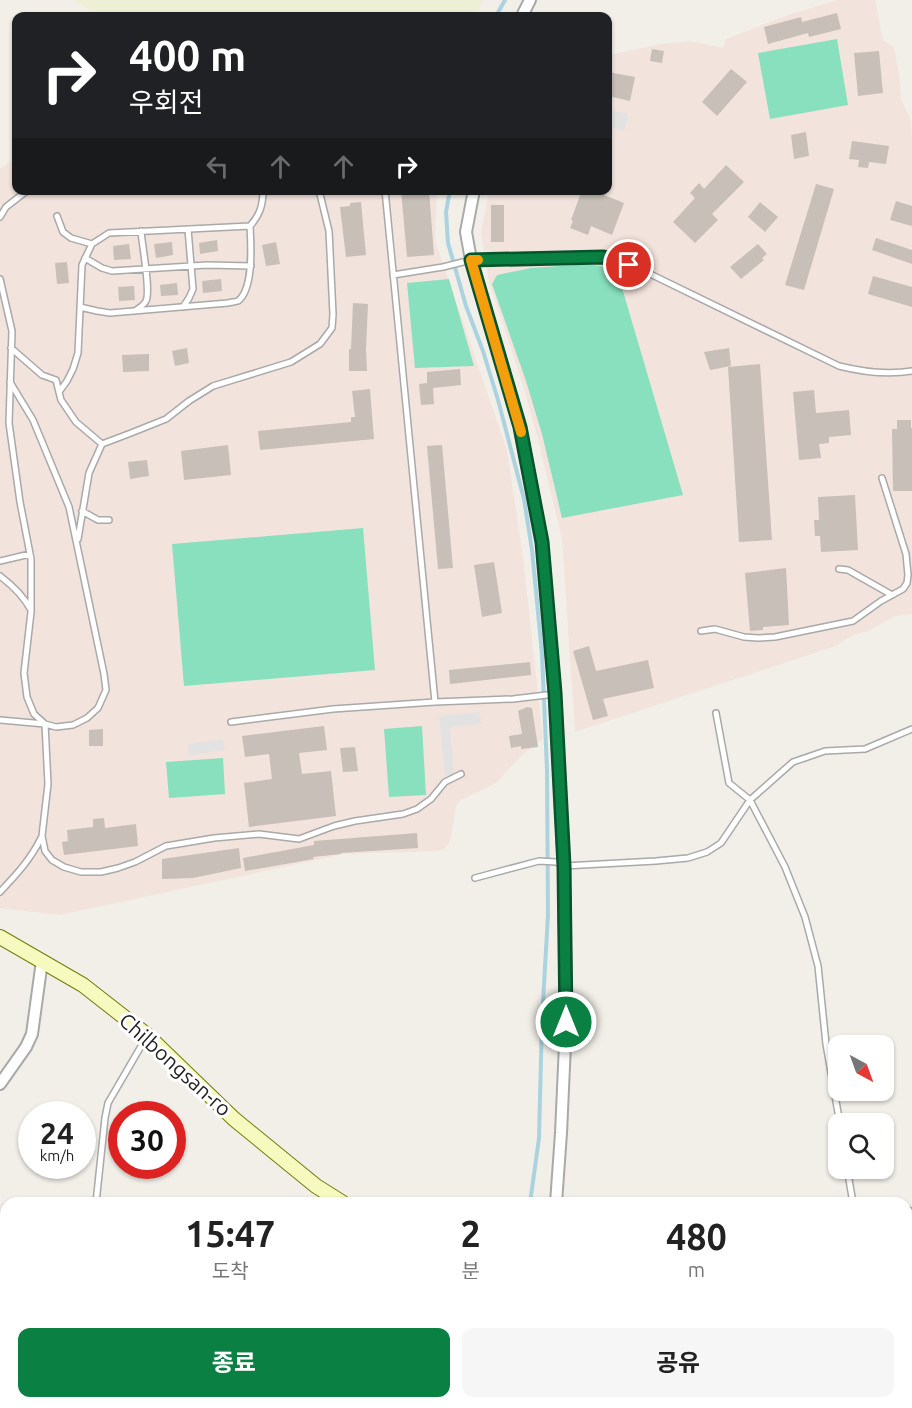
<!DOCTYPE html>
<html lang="ko">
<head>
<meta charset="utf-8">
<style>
	body { margin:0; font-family:Ubuntu,"Noto Sans KR",sans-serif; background:#f6f6f6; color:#222; height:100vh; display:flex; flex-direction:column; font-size:22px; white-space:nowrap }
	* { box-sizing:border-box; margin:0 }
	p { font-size:20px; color:#767676 }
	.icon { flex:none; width:33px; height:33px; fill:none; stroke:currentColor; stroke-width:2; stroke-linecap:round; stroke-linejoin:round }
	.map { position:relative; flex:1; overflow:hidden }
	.sheet { position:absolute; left:0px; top:1197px; width:912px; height:212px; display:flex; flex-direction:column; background:#fff; border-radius:18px 18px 0 0; box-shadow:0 2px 4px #0004 }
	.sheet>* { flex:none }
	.hud { position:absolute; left:12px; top:12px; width:600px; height:183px; border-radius:12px; box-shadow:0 2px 4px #0004; background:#202124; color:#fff; overflow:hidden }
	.needle { width:39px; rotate:139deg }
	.buttons { position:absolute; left:828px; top:1035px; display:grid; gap:12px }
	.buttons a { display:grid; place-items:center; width:66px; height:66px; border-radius:12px; background:#fff; box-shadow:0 2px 4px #0004; font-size:30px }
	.speed { position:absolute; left:18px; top:1101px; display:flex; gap:12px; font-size:30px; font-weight:700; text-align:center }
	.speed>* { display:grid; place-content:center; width:78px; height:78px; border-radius:50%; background:#fff; box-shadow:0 2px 4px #0004; line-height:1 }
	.speed small { font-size:15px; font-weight:400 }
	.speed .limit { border:9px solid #d22; background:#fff; color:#111 }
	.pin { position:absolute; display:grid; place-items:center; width:51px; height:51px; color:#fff; margin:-26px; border:3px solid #fff; border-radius:50%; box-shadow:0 2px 6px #0007 }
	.me { position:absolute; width:66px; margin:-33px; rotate:0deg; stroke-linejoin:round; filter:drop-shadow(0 0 4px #0008) }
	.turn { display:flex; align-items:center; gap:21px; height:126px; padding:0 18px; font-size:27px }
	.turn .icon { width:78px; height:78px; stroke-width:2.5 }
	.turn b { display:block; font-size:42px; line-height:51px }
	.lanes { display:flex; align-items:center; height:57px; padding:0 18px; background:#0003; justify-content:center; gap:30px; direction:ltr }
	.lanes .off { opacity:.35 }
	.eta { display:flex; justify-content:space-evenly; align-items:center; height:102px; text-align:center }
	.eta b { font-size:36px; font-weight:700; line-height:42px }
	.primary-button { display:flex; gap:12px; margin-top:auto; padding:12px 18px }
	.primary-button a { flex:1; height:69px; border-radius:12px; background:#0b8043; color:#fff; font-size:24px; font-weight:700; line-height:69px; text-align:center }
	.primary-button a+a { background:#f6f6f6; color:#222 }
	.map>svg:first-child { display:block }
	.military { fill:#f3e3dd }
	.farmland { fill:#eef0d5 }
	.pitch { fill:#88e0be }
	.parking { fill:#e2e2e2 }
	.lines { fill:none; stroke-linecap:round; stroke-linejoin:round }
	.stream { stroke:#aad3df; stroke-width:4 }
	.building { fill:#c7bfb8 }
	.lane-casing { stroke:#a9a9a9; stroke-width:8 }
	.street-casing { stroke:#a9a9a9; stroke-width:14 }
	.secondary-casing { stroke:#707d05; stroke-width:16 }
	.lane { stroke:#fff; stroke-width:5 }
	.street { stroke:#fff; stroke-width:10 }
	.secondary { stroke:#f7fabf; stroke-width:14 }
	.route-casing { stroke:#07532c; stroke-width:15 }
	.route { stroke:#0b8043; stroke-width:10 }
	.slow { stroke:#f59e0b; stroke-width:10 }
	.labels { text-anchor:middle; stroke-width:6; stroke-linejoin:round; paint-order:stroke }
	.street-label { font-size:21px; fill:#222; stroke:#fff }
</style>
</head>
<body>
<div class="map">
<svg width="912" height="1408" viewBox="0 0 912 1408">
	<rect width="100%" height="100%" fill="#f2efe9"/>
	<path class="military" d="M837 0H875L883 40 894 48 899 73 901 99 911 121 912 141V614L896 616 882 623 868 631 851 636 836 646 575 732 562 539 538 439 523 385 489 282 481 232 489 191 608 190V55L661 44 689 41 723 48 726 39 788 15Z
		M16 158V190L437 191 435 240 507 450 523 557 543 739 522 755 496 783 461 800 456 806 451 837 449 843 444 849 437 851 344 854 60 915 0 908V169Z"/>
	<path class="farmland" d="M75 0H483L475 16H97Z
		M490 1402H612V1403L607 1408H488Z"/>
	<path class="pitch" d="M837 39 848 105 770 119 758 53Z
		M590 264 608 268 620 281 683 495 562 518 542 434 526 381 492 284 497 275 531 268Z
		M449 279 474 366 415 368 407 283Z
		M363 528 375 670 184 686 172 544Z
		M422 726 426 795 389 797 384 729Z
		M223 758 225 794 169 798 166 762Z"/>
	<path class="parking" d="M608 110 628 114 625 130 608 127Z
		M480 712 481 724 450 727 454 775 445 776 439 716Z
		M223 739 225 750 189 755 188 744Z"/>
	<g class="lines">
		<path class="stream" d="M496 16 505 0
			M450 190 446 212 448 243 466 306 483 351 498 400 524 499 532 550 542 654 547 769 548 915 542 1019 539 1138 530 1203
			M467 1408 468 1402"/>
	</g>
	<path class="building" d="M837 13 841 29 809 37 808 33 768 44 764 27 801 17 802 22Z
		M652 49 664 51 662 63 650 61Z
		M879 51 883 93 858 96 854 53Z
		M731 69 747 82 717 116 702 102Z
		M608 72 635 77 630 101 608 96Z
		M806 132 809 156 794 159 791 135Z
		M852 141 889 146 886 164 869 162 868 168 858 167 859 160 849 159Z
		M726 165 744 182 712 214 718 220 695 243 673 222 695 198 690 193 699 183 704 189Z
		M816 184 834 189 804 290 785 285Z
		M401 190H429L434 255 407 257Z
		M582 190H591L624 203 612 235 591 226 588 235 570 228 573 221 571 220Z
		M896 201 912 206V226L890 220Z
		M361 202 366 255 346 257 340 207 350 206V203Z
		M760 202 778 217 765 232 748 217Z
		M491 205H504V242H491Z
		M876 238 912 250V264L872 250Z
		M217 240 218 251 200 254 199 243Z
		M172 242 173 255 156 258 154 244Z
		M276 242 280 264 266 266 262 245Z
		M129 244 131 259 114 260 113 246Z
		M758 244 767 254 762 258 764 260 741 279 730 267Z
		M67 262 69 283 57 284 55 263Z
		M873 276 912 287V307L868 294Z
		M221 279 222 291 203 293 202 281Z
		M177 283 178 295 161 296 160 285Z
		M134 286 135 300 119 301 118 287Z
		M353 303 368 304 366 349 367 371H349V349H351Z
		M187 348 189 363 175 366 172 351Z
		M729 348 731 366 710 370 704 352Z
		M149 354V371L123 372 122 355Z
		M760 364 772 540 739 542 728 367Z
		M460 369 461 385 433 388 434 404 421 405 419 384 427 383V372Z
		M370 389 374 439 260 450 258 431 351 422V417H355L352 391Z
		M814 390 816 413 849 410 851 435 829 437V443L819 444 821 458 799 460 793 392Z
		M897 420H911V428H912V491H893L892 429H897Z
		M228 445 231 475 184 480 181 451Z
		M442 445 453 568 438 569 427 446Z
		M147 460 149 476 130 479 128 462Z
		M855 495 858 550 821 552 820 536H815L814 520H819L818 497Z
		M494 562 502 613 482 617 474 565Z
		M786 568 789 625 763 627V630L750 631 745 573Z
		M589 646 596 671 648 660 654 688 603 699 608 716 593 720 573 651Z
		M530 662 531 675 450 684 449 670Z
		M527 707 532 708 538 747 521 749V746L511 748 509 736 522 734 518 711Z
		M324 726 327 750 299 753 302 774 331 771 336 816 249 827 244 783 272 779 269 754 245 757 242 736Z
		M103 729V746H89V730Z
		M355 747 358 771 343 772 340 748Z
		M104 818 105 828 136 824 138 846 64 855 62 842 68 841 67 830 93 827V819Z
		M417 833 418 848 341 853V854L313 857 314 859 245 871 243 858 314 845V841Z
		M239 848 241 868 193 878 162 879V859Z"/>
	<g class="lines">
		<g class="lane-casing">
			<path id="lane" d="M385 190 435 702
				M57 216 63 232 71 238 92 244
				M0 217 6 207 28 190
				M85 258 102 268 112 271 207 265 251 266
				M393 275 443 267 471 260 603 257 618 261 640 269 839 366C863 372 887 375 912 371
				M0 279 12 331 9 423 20 502 31 559V612L24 673 27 697 34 714 45 724 56 727 73 725 87 718 98 708 106 690 104 674 69 507 33 420 10 382
				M80 307 97 311 110 313 228 303C231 302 235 302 238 301 254 289 251 244 250 226
				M183 307 189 298 193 289 188 229
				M135 311C139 308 144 305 146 301 151 291 142 245 141 231
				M11 348 42 375 56 380 61 400 76 422 102 444
				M59 392 67 381 73 369 78 353 82 265 92 244 109 233 250 226C260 215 263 205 263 190
				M82 511 98 520H109
				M78 539 89 473 102 444 131 433 166 419 189 401 213 386 291 362 320 344 332 328 333 314 329 231 319 190
				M0 561 30 554
				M839 569 848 570 892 595
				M0 576C12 585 24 597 31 610
				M701 631 715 629 744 637 758 638 775 637 853 621 881 601 903 589 907 583 908 575 906 554 882 478
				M716 713 729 783 750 800 785 867 805 917 818 966 826 1044 840 1124
				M0 720 45 724 48 784 42 836 45 851 52 860 64 867 81 872H101L118 868 135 862 166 846 214 838 259 834 299 839 334 826 355 821 403 814 417 809 431 799 445 782 461 774
				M231 722 333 709 435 702 513 699 555 694
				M475 878 539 861 556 862 564 866 656 861 688 858 707 852 721 843 750 800 793 762 825 751 865 749 912 729
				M0 892C16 875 31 859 41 838
				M847 1168 853 1203
				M96 1203 105 1118 108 1103 147 1036
				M483 1408 484 1402
				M729 1408 733 1402"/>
		</g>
		<g class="street-casing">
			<path id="street" d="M522 16 530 0
				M474 190 466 232 471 260 520 427 542 542 555 694 564 866 566 1022 561 1133 556 1203
				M0 1084 26 1047 32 1034 42 961
				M906 1212 912 1215
				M252 1408V1402
				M415 1408 416 1402"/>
		</g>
		<g class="secondary-casing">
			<path id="secondary" d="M0 937 83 985 147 1035 234 1119 316 1186 343 1203
				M906 1326H912"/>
		</g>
		<use href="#lane" class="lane"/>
		<use href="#street" class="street"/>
		<use href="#secondary" class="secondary"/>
	</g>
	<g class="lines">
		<g class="route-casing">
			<path id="route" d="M566 1022 564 866 555 693 542 542 520 427 471 260 603 257 629 265"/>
		</g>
		<use href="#route" class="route"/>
		<path class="slow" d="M478 260H471L521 432"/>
	</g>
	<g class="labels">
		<g class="street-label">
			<text transform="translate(175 1065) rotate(42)" y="7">Chilbongsan-ro</text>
		</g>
	</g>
</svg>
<div class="buttons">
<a><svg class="needle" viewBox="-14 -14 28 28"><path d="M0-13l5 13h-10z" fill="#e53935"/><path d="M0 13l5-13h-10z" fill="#767676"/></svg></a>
<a><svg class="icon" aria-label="search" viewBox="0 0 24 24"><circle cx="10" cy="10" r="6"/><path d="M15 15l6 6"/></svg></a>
</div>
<div class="speed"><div>24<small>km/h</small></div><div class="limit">30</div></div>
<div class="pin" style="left:629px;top:265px;background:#d93025"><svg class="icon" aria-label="arrive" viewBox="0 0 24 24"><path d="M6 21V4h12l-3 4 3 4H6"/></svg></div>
<svg class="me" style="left:566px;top:1022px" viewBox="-20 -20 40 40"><circle r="17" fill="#0b8043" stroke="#fff" stroke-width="3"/><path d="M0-11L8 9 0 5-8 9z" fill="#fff"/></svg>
<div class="hud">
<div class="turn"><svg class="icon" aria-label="right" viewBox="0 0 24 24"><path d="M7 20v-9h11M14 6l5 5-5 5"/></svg><div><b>400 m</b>우회전</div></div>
<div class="lanes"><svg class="icon off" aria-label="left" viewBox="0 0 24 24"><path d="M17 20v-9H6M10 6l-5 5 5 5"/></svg><svg class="icon off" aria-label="ahead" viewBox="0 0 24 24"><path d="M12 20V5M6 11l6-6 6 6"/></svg><svg class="icon off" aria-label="ahead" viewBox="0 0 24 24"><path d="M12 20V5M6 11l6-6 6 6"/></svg><svg class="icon" aria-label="right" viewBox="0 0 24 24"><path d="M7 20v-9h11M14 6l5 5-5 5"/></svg></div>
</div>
<section class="sheet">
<div class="eta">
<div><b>15:47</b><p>도착</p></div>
<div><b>2</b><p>분</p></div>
<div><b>480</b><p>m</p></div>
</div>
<div class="primary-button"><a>종료</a><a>공유</a></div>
</section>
</div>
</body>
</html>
